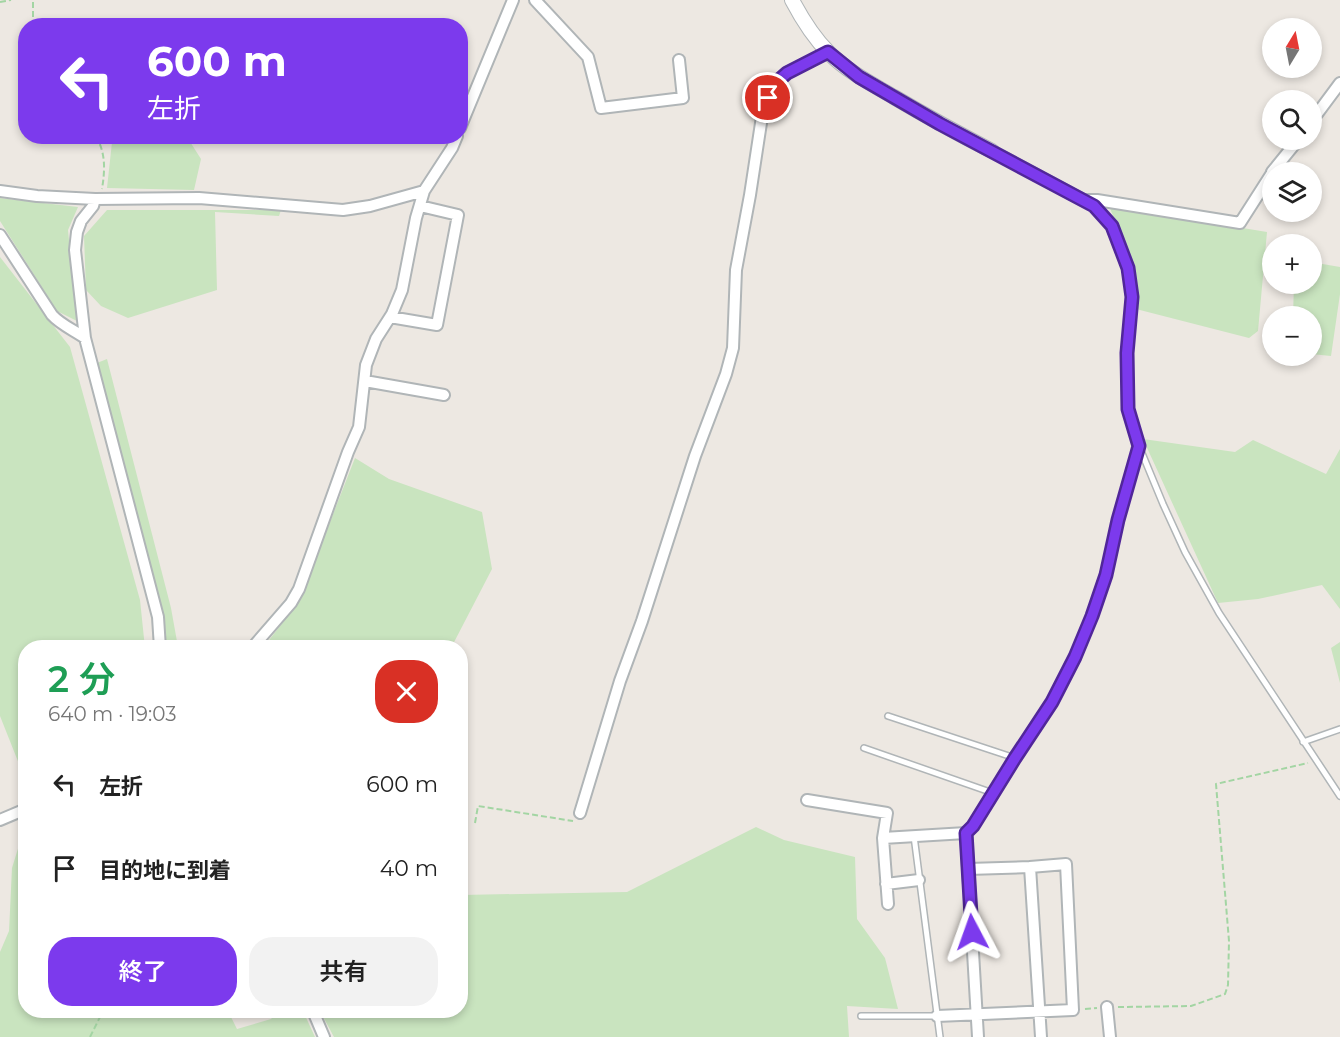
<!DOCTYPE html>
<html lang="ja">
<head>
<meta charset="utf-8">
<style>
	body { margin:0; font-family:Montserrat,"Noto Sans JP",sans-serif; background:#f2f2f2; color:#222; height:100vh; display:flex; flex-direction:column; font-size:22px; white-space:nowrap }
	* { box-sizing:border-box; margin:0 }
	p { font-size:20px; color:#767676 }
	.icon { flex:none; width:33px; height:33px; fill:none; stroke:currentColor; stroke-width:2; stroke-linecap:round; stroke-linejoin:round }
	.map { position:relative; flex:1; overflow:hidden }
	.drawer { position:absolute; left:18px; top:640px; width:450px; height:378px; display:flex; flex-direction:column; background:#fff; border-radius:24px; box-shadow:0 3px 9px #0003 }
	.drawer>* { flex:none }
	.hud { position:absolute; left:18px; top:18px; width:450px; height:126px; border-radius:24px; box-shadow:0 3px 9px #0003; background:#7c3aed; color:#fff; overflow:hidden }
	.needle { width:39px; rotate:10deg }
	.buttons { position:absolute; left:1262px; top:18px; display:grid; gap:12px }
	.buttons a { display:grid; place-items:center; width:60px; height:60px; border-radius:50%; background:#fff; box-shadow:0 3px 9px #0003; font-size:30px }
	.pin { position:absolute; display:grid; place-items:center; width:51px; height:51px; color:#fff; margin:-26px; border:3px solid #fff; border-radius:50%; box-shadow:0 2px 6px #0007 }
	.me { position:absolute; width:66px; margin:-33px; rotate:356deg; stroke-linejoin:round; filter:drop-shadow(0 0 4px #0008) }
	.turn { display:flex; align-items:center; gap:21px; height:126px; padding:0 30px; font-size:27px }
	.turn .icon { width:78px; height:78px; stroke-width:2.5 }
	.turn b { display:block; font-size:42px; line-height:51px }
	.round { display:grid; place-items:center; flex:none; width:63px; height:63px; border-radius:24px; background:#f2f2f2 }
	.summary { display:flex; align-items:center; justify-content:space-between; height:102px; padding:0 30px }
	h1 { font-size:36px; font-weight:600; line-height:45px; color:#1e9e55 }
	.action { display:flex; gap:12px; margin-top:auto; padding:12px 30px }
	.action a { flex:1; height:69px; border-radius:24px; background:#7c3aed; color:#fff; font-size:24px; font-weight:600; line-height:69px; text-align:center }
	.action a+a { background:#f2f2f2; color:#222 }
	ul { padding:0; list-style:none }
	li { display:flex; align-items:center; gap:18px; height:84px; padding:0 30px }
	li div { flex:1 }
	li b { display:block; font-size:22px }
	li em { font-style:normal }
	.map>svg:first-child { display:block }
	.green { fill:#c9e4bf }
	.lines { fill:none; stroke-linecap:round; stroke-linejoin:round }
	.service-casing { stroke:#b0b5b7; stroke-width:8 }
	.minor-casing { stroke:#b0b5b7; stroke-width:14 }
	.tertiary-casing { stroke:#b0b5b7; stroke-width:16 }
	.path { stroke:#a3d5a3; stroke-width:2; stroke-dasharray:6 3; stroke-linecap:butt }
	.service { stroke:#fff; stroke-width:5 }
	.minor { stroke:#fff; stroke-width:10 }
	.tertiary { stroke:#fff; stroke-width:14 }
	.route-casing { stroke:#51269a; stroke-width:15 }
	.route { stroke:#7c3aed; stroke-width:10 }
</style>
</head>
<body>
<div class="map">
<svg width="1340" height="1037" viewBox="0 0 1340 1037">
	<rect width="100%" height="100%" fill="#ede8e2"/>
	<path class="green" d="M135 137H187L201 159 194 190 107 188 112 142Z
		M0 198 78 207 68 230 77 321 57 311 0 221Z
		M1109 206 1267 232 1258 331 1249 338 1136 309 1137 288 1134 266Z
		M107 210H281L279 216 215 212 217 290 128 318 101 306 86 290 84 236Z
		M0 257 70 347 140 600 145 648H26L25 779 0 716Z
		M1311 262 1340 267V294L1331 356 1311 354V316H1293L1294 284H1311Z
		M107 359 171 608 178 647 181 648H166L163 615 97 363Z
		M1143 439 1235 452 1253 440 1326 474 1340 449V609L1322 585 1258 599 1218 603Z
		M355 458 389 479 482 512 492 569 451 648H263L299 601Z
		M1340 642V683L1331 648Z
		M25 826 26 1011H228L237 1029 271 1019 278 1011H303L315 1037H0V952L9 931 12 868Z
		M756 827 784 840 855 857 857 919 885 958 898 1009 847 1006 849 1037H334L320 1011H460L461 895 627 892Z"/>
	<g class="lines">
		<g class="service-casing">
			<path id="service" d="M1088 203 1094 206 1112 226 1128 268 1132 296 1127 353 1128 409 1139 446 1163 504 1185 552 1219 613 1340 796
				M888 716 1015 758
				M1303 742 1340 729
				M864 748 993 793
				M966 833 973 826 1015 758 1052 702 1075 657 1106 575 1118 520 1139 446
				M914 836 940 1037
				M861 1016H937"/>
		</g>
		<g class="minor-casing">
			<path id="minor" d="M535 0 588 57 601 108 683 98 679 60
				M1311 122 1340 83
				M460 128 513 0
				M992 151 1083 200H1097L1240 223 1272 173
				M1272 172 1298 140
				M0 191 37 196 95 199 199 198 343 210 370 206 424 191
				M95 199 93 206 81 221 77 232 75 250 85 338 158 617 160 648
				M0 235 52 315C61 325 74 330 85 338
				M390 317 437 325 458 215 420 206
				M365 381 444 395
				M252 648 291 603 299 589 348 452 359 427 366 365 376 339 392 314 402 290 416 218 424 191 452 148 457 136
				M807 800 887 813 883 838 888 904
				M580 813 620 681 642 621 695 456 726 374 733 348 736 270 750 195 763 110 779 80 787 73 828 52
				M0 820 26 809
				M883 838 966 833 978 1037
				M968 869 1030 867 1041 1037
				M886 884 919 880
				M1107 1007 1110 1037
				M313 1011 324 1037
				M937 1016 1073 1010 1066 864 1030 867"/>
		</g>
		<g class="tertiary-casing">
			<path id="tertiary" d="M792 0C802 19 814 38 829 53 848 72 872 84 894 97 926 116 959 134 992 151"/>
		</g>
		<path class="path" d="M0 2 11 0
			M33 26V0
			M96 136C106 154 105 170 102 189
			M475 823 478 806 573 821
			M1118 1007 1191 1006 1225 994 1228 985 1229 941 1216 784 1308 763
			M1085 1009 1097 1008
			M90 1037 103 1011"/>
		<use href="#service" class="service"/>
		<use href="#minor" class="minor"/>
		<use href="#tertiary" class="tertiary"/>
	</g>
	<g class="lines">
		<g class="route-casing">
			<path id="route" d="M768 98 779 80 787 73 828 52 859 77 940 124 1094 206 1112 226 1128 268 1132 297 1127 353 1128 409 1139 446 1118 520 1106 575 1092 616 1075 657 1052 702 1015 758 973 826 966 833 972 932"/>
		</g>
		<use href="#route" class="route"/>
	</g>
</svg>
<div class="buttons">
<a><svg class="needle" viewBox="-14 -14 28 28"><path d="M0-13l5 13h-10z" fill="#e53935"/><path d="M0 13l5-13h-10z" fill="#767676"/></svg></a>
<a><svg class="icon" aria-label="search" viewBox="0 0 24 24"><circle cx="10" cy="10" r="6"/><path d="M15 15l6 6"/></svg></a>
<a><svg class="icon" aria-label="layers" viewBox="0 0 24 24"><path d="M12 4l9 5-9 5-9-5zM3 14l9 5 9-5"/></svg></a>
<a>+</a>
<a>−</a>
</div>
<div class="pin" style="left:768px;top:98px;background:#d93025"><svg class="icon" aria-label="arrive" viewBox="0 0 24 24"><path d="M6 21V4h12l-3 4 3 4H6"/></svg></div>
<svg class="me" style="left:972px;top:932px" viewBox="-20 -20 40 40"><path d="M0-17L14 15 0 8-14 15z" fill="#7c3aed" stroke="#fff" stroke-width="4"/></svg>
<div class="hud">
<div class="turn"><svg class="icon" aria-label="left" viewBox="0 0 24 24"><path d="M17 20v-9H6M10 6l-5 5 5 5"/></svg><div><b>600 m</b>左折</div></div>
</div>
<section class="drawer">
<div class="summary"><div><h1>2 分</h1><p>640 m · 19:03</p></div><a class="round" style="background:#d93025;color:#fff"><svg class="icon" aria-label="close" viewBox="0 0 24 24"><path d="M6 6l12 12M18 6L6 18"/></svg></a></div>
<ul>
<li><svg class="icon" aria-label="left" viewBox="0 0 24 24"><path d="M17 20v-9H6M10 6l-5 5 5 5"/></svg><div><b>左折</b></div><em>600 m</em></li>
<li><svg class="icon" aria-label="arrive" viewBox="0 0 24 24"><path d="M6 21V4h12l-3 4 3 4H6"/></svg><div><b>目的地に到着</b></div><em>40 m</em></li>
</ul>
<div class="action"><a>終了</a><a>共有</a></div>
</section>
</div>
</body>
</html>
